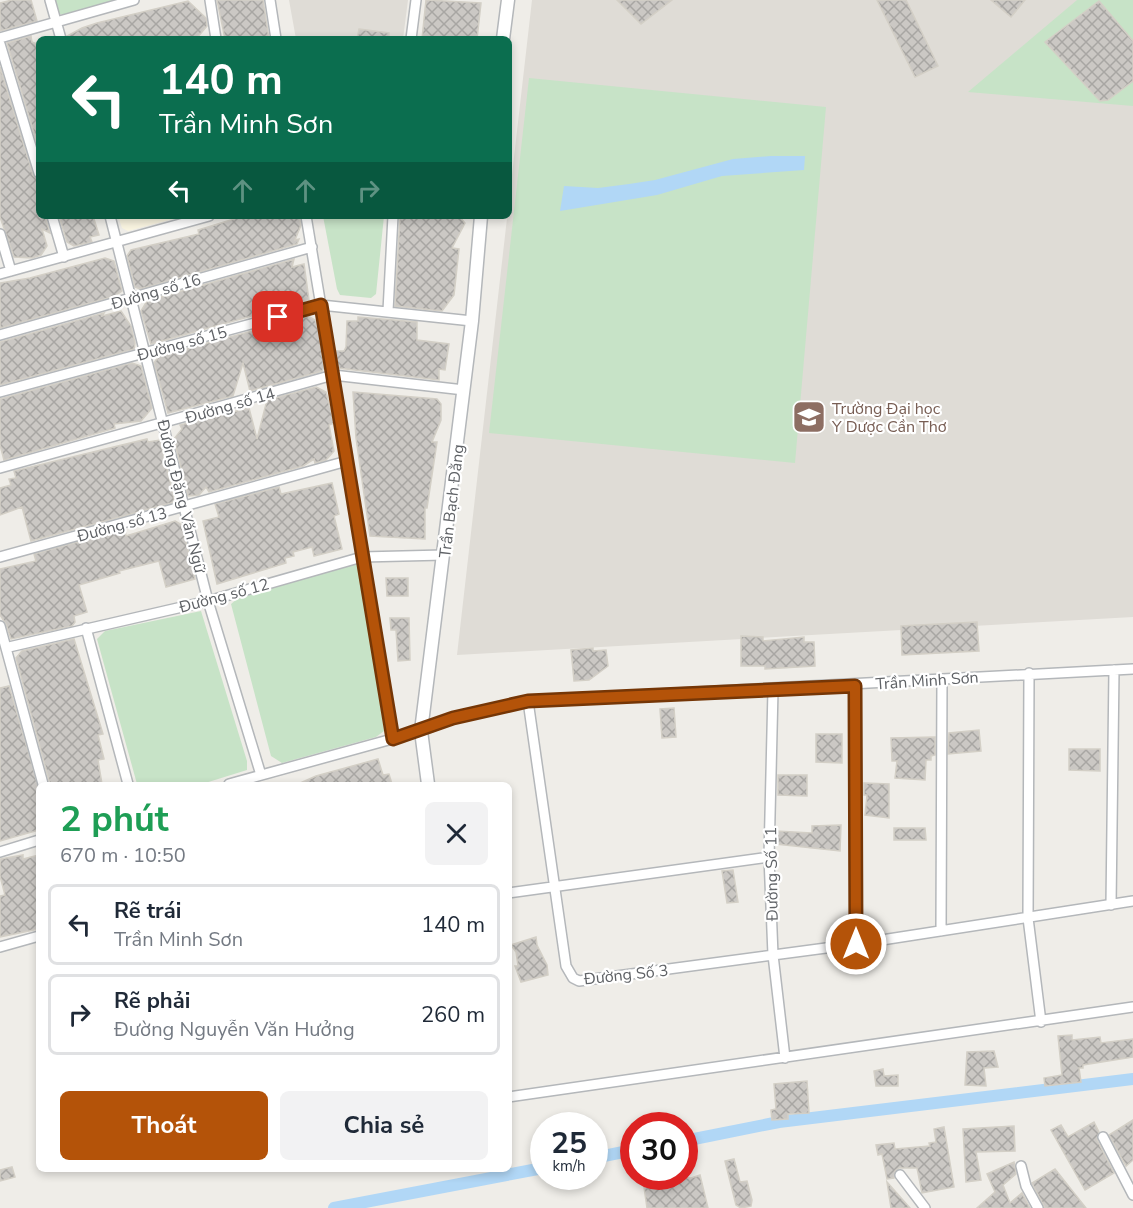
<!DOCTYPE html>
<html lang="vi">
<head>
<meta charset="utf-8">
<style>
	body { margin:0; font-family:"Nunito Sans",sans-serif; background:#f2f2f3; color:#1f2937; height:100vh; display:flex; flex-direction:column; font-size:22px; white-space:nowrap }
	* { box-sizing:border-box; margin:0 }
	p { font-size:20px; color:#747a83 }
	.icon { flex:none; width:33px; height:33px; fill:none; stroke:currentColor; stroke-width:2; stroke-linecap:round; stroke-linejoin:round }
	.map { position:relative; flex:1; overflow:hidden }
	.details { position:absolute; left:36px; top:782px; width:476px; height:390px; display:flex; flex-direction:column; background:#fff; border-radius:9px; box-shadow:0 3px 9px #0003 }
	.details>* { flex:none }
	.hud { position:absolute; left:36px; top:36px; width:476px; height:183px; border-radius:9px; box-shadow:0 3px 9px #0003; background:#0b6e4f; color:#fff; overflow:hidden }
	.speed { position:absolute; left:530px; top:1112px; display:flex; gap:12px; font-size:30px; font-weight:700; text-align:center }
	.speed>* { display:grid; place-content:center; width:78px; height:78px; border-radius:50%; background:#fff; box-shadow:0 3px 9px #0003; line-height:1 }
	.speed small { font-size:15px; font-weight:400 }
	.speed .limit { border:9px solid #d22; background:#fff; color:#111 }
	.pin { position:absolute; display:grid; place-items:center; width:51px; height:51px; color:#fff; margin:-26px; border-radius:12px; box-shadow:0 3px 9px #0006 }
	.me { position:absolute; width:66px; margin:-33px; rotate:0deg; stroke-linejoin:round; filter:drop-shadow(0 0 4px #0008) }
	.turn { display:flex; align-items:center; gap:21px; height:126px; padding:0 24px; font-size:27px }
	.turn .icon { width:78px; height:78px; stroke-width:2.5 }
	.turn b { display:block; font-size:42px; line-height:51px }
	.lanes { display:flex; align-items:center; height:57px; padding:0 24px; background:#0003; justify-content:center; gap:30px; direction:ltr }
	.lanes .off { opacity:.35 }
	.round { display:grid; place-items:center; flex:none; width:63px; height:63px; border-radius:9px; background:#f2f2f3 }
	.summary { display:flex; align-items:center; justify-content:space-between; height:102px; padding:0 24px }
	h1 { font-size:36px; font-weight:700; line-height:45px; color:#1e9e55 }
	.button { display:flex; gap:12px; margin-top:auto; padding:12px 24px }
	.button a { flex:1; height:69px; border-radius:9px; background:#b45309; color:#fff; font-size:24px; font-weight:700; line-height:69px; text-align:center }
	.button a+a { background:#f2f2f3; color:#1f2937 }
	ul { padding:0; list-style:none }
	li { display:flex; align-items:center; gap:18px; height:81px; margin:0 12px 9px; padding:0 12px; border:3px solid #e0e1e3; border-radius:9px }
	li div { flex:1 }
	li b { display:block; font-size:22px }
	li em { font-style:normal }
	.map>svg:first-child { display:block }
	.commercial { fill:#faf5e1 }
	.education { fill:#dfdcd6 }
	.green { fill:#c7e3c7 }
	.water { fill:#b1d7f6 }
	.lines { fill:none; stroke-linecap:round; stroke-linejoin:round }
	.canal { stroke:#b1d7f6; stroke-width:12 }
	.building { fill:url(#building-cross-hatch); stroke:#d3cfc6; stroke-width:1.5 }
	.minor-casing { stroke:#b4b7ba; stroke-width:12 }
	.tertiary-casing { stroke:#b4b7ba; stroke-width:15 }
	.minor { stroke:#fff; stroke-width:9 }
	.tertiary { stroke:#fff; stroke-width:12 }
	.route-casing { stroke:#753606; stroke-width:15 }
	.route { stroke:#b45309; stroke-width:10 }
	.labels { text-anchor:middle; stroke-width:4.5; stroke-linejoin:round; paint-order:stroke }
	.street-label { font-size:16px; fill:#5f6266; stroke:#fff }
	.education-label { font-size:16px; fill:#785e54; stroke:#fff; text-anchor:start }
</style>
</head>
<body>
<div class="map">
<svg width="1133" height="1208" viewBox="0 0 1133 1208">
	<defs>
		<pattern id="building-cross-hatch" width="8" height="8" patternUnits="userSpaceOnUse" patternTransform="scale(1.5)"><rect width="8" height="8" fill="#cbc8c4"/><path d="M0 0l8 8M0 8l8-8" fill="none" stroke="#a8a6a3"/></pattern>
	</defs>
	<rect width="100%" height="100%" fill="#efede8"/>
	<path class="commercial" d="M118 216H184L128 231 122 228Z"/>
	<path class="education" d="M289 0H408L403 39H296Z
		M532 0H1133V617L457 655Z"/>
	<path class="green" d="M52 0H120L63 15 57 13Z
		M1077 0H1133V106L968 92Z
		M529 78 826 107 795 463 489 433Z
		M323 216H384L376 294 371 298 340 295 337 289Z
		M354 562 360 565 384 731 376 737 282 763 271 756 231 604 237 599Z
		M201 611 247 761V770L202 784H137L97 639 105 631Z"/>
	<path class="water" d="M771 156H805L804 170 722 176 657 195 560 211 564 186 598 188 629 184 655 180 733 159Z"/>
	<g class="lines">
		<path class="canal" d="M684 1141 779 1122 1133 1079
			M594 1158 633 1150
			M334 1208 543 1168"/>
	</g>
	<path class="building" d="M12 0H31L37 21 0 31V3Z
		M217 0H263L269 39H225Z
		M426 0 481 3 477 39H422Z
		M617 0H672L641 24Z
		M877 0H906L938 66 915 77Z
		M991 0H1025L1011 17Z
		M188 1 206 18 207 26 196 39H68L67 36 82 28 97 23Z
		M1099 1 1133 41V81L1108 100 1100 101 1045 42Z
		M359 29 389 33V39H357Z
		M31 36 32 42 39 45V150L7 43Z
		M0 67 33 175 39 180V216H45L50 233 42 229 47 246 41 255 32 258 14 257 0 217Z
		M59 216H93L99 235 90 237 92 242 74 246 67 242Z
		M233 216H299L301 225 295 240 299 239 297 244 140 289 135 287 127 256 131 250 199 234 198 230 234 219Z
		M400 216H459L465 223 452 248 459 249 454 295 442 311 395 306Z
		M105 258 114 261 122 291 115 296 0 328V283L30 278Z
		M294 259 292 267 304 264 309 300 151 344 141 311 147 301Z
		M121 311 131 326 135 343 134 349 0 385V342L104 313 102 316Z
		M308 316 315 320 318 328 324 367 322 371 250 391 243 363 233 396 168 413 154 363 159 356Z
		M358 317 417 322V340L449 344 445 370 439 369V380L338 368 335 351H344L346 347 347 321H358Z
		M132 363 141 366 152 408 141 421 114 424 115 428 4 460 0 445V399Z
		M316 387 326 392 334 423 329 425 334 451 326 460 315 463 314 459 303 466 209 492 206 487 199 495 188 496 174 439 182 429 180 425 249 408 257 439 267 400Z
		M353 392 437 399 441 404V420L432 442H437L427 508H425V539L370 536 356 438Z
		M147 439 148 442 160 440 175 502 31 541 22 507 0 515V488L11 485 9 479 16 478 14 471Z
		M332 483 339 514 334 516 342 549 314 556 312 547 293 552 294 556 285 558 286 563 217 584 203 521 219 517 215 504 279 487 281 494Z
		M175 521 182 525 195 579 166 587 159 561 119 571 120 573 79 585 87 612 74 616 75 622 72 626 11 639 6 624 0 615V569L36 561 34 554 125 529 126 536Z
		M386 578H408V596H387Z
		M390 618H409L410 660 398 661 396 630H391Z
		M977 622 979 651 902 655 901 626Z
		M741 636 763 637V641L804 637V642H814L815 666 765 669V666H741Z
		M74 639 103 734 98 735 104 759 98 760 102 784H50L16 658 22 651Z
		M593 648V651L606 650 608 666 589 680 574 681 571 650Z
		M9 686 39 789V830L0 841V688Z
		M674 708 676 737 662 738 660 709Z
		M979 730 981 751 948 754 949 733Z
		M816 734H842V763L816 762Z
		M935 737V755L931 756V760H926L925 780 895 778 897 761H892L891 738Z
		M1069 749H1100V771L1069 770Z
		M378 759 383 775 389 774 392 784H298L316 776Z
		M778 775H807V796L778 795Z
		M864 783 889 784V818L865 815 867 795H864Z
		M841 825 840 851 776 844V831L812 833V826Z
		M894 828H925L926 840H894Z
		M23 855V859L39 855V929L0 937V896L5 895 0 876V859Z
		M733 870 738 902 727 903 722 871Z
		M536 937 537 945 547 965 548 975 521 982 515 966H518L516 952 511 945Z
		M1072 1035V1040L1100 1037 1101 1043 1133 1039V1057L1083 1065V1068H1079L1081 1082 1045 1086 1044 1078 1062 1075 1058 1036Z
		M994 1051 998 1067 984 1068 986 1086 965 1085 967 1052Z
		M883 1069 884 1076 898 1075V1086H876L874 1071Z
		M807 1081 809 1113 788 1114V1119L772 1120 771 1110 776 1109 774 1084Z
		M1133 1120V1160L1126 1166 1109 1135Z
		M1094 1122 1099 1132 1097 1140 1114 1173 1085 1190 1051 1130 1061 1125 1068 1137Z
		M1014 1126 1015 1151 976 1152 981 1180 966 1182 963 1129Z
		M944 1127 954 1187 922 1193 917 1168H899L895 1171 894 1178 887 1179 882 1154 878 1155 876 1145 894 1143 895 1149 930 1146 929 1143 936 1142 934 1129Z
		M734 1159 740 1182 747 1181 752 1200 751 1206 741 1208 736 1205 725 1161Z
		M1014 1162 1016 1174 1003 1185 1010 1203 1022 1193 1030 1208H977L995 1192 987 1174Z
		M12 1167 15 1177 0 1181V1170Z
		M1055 1169 1086 1208H1045L1032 1183Z
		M700 1175 708 1208H647L644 1187 657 1182 656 1176 691 1178Z
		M887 1182 910 1208H891Z"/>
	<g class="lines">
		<g class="minor-casing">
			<path id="minor" d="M50 0 61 39
				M210 0 216 39
				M270 0 276 39
				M0 38 134 0
				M411 39 416 0
				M0 44 39 173
				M52 216 64 257
				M110 216 208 601 261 775
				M306 216 393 739
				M0 234 11 271
				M0 274 209 216
				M388 311 393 216
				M0 335 312 247
				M0 392 321 305 472 321
				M0 468 333 375 464 390
				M0 557 347 461
				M0 626 43 784
				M86 628 128 784
				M7 650 9 647 208 601 362 557 444 555
				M1029 673 1028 918 1041 1022
				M855 686 856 944
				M773 690 769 857 773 955 785 1058
				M528 701 566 966 573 978 579 981 856 944 1133 901
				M229 784 421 731 453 718 528 701 1133 669
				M0 852 39 840
				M508 893 769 857
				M1111 905 1114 670
				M941 931 942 679
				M0 947 39 936
				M508 1097 1133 1007
				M1103 1137 1133 1195
				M1021 1166 1026 1186 1038 1208
				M900 1175 925 1208"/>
		</g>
		<g class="tertiary-casing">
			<path id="tertiary" d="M503 39 508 0
				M428 784 421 731 472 321 481 216"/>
		</g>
		<use href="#minor" class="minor"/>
		<use href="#tertiary" class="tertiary"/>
	</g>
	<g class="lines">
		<g class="route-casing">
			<path id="route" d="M278 317 321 305 393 739 453 718 528 701 855 686 856 944"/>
		</g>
		<use href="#route" class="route"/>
	</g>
	<defs>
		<g id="university-square" transform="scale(1.725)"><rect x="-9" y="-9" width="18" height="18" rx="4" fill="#8d6e63" stroke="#fff"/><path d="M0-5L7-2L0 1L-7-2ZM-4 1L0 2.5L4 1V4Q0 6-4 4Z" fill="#fff"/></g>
	</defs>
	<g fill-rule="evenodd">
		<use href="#university-square" x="809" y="417"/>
	</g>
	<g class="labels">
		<g class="street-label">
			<text transform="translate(156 291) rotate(-16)" y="6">Đường số 16</text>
			<text transform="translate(182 343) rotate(-15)" y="6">Đường số 15</text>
			<text transform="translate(230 405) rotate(-16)" y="6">Đường số 14</text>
			<text transform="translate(182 496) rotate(76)" y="6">Đường Đặng Văn Ngữ</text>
			<text transform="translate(451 501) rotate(-83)" y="6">Trần Bạch Đằng</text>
			<text transform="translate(122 524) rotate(-15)" y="6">Đường số 13</text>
			<text transform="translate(224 595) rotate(-15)" y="6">Đường số 12</text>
			<text transform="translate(927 680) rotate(-4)" y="6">Trần Minh Sơn</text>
			<text transform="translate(771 874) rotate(-91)" y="6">Đường Số 11</text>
			<text transform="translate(626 974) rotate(-6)" y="6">Đường Số 3</text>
		</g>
		<g class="education-label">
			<text x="832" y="414">Trường Đại học<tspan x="832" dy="18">Y Dược Cần Thơ</tspan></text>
		</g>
	</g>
</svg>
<div class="speed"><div>25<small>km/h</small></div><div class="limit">30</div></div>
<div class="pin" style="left:278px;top:317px;background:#d93025"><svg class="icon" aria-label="arrive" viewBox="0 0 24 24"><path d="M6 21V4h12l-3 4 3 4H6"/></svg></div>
<svg class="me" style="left:856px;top:944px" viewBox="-20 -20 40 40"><circle r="17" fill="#b45309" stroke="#fff" stroke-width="3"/><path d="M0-11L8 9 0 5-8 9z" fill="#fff"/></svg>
<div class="hud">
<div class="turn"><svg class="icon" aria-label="left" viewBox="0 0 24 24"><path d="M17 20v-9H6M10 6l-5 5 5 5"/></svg><div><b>140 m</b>Trần Minh Sơn</div></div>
<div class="lanes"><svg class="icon" aria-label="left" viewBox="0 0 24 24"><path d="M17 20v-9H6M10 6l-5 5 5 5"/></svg><svg class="icon off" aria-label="ahead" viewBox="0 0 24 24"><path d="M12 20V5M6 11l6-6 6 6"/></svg><svg class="icon off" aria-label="ahead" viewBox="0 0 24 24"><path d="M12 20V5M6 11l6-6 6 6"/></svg><svg class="icon off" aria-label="right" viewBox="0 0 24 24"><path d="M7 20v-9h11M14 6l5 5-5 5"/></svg></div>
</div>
<section class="details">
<div class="summary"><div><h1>2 phút</h1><p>670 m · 10:50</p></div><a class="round"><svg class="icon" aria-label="close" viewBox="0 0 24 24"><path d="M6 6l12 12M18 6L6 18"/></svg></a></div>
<ul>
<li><svg class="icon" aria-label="left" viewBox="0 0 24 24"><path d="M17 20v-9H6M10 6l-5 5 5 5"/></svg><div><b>Rẽ trái</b><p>Trần Minh Sơn</p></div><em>140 m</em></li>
<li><svg class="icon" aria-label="right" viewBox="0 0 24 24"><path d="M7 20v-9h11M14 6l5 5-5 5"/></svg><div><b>Rẽ phải</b><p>Đường Nguyễn Văn Hưởng</p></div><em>260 m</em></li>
</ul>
<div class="button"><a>Thoát</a><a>Chia sẻ</a></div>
</section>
</div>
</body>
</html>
